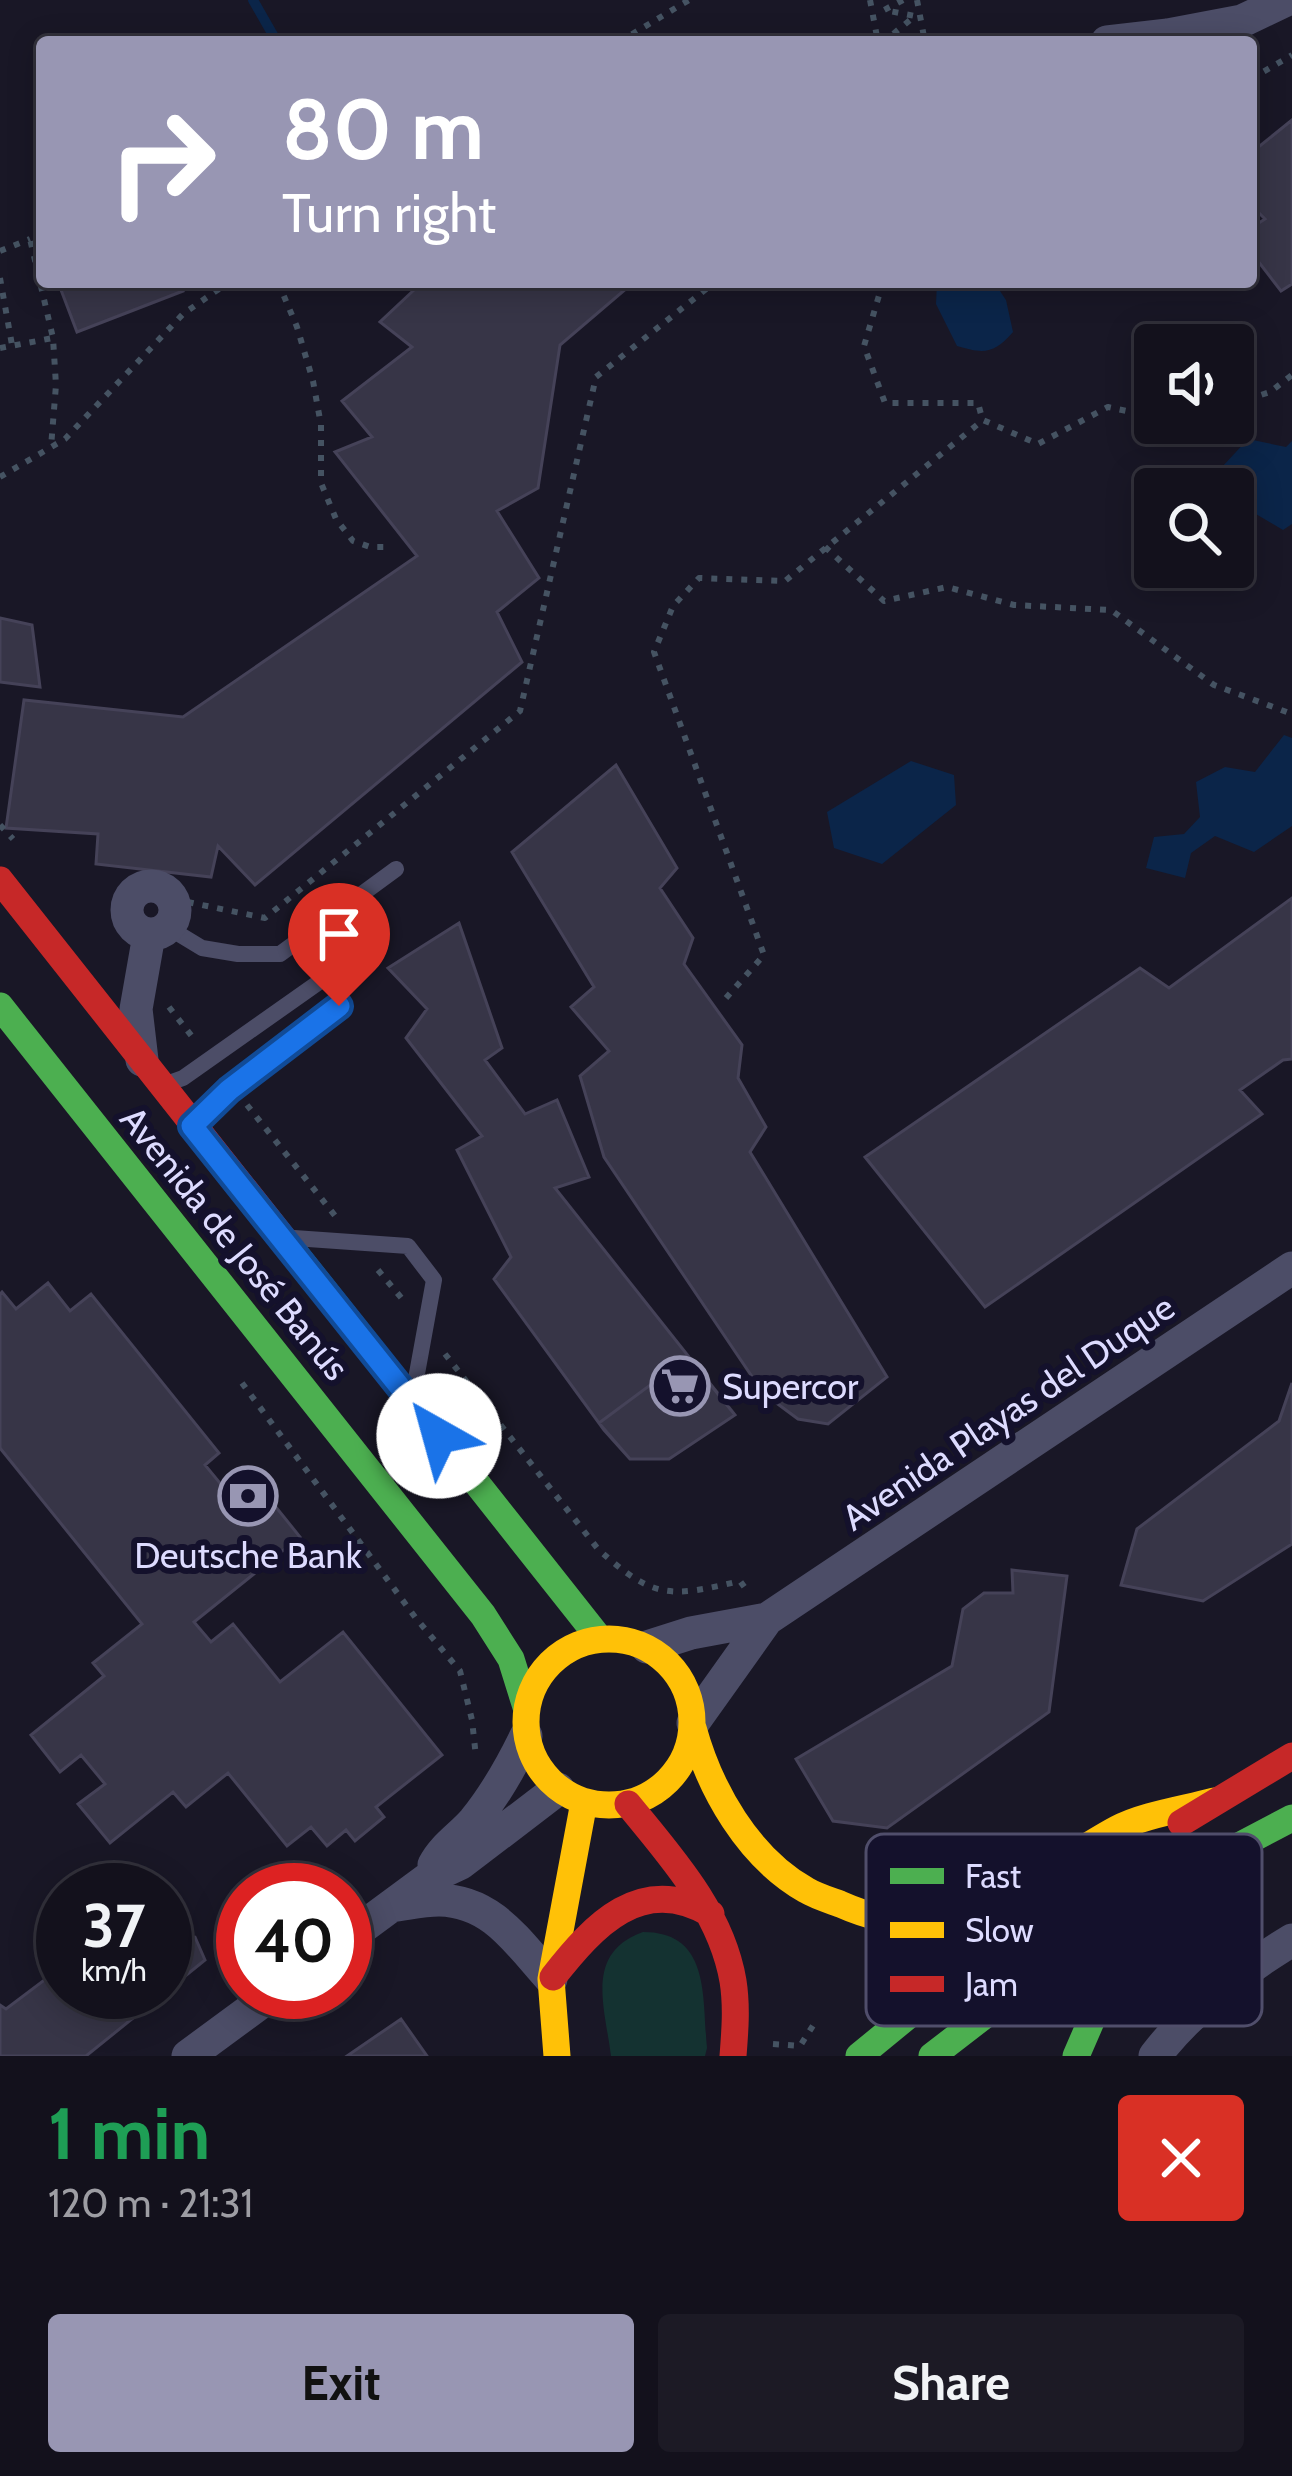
<!DOCTYPE html>
<html lang="en">
<head>
<meta charset="utf-8">
<style>
	body { margin:0; font-family:Cabin,sans-serif; background:#1c1a25; color:#f1f3f6; height:100vh; display:flex; flex-direction:column; font-size:45px; white-space:nowrap }
	* { box-sizing:border-box; margin:0 }
	p { font-size:39px; color:#9d9da3 }
	.icon { flex:none; width:66px; height:66px; fill:none; stroke:currentColor; stroke-width:2; stroke-linecap:round; stroke-linejoin:round }
	.map { position:relative; height:2056px; overflow:hidden }
	.drawer { display:flex; flex-direction:column; background:#13111c; flex:1 }
	.drawer>* { flex:none }
	.banner { position:absolute; left:36px; top:36px; width:1221px; height:252px; border-radius:12px; box-shadow:0 6px 30px #0003,0 0 0 3px #32313b; background:#9896b3; color:#fff; overflow:hidden }
	.controls { position:absolute; left:1134px; top:324px; display:grid; gap:24px }
	.controls a { display:grid; place-items:center; width:120px; height:120px; border-radius:12px; background:#13111c; box-shadow:0 6px 30px #0003,0 0 0 3px #32313b; font-size:60px }
	.speed { position:absolute; left:36px; top:1863px; display:flex; gap:24px; font-size:60px; font-weight:700; text-align:center }
	.speed>* { display:grid; place-content:center; width:156px; height:156px; border-radius:50%; background:#13111c; box-shadow:0 6px 30px #0003,0 0 0 3px #32313b; line-height:1 }
	.speed small { font-size:30px; font-weight:400 }
	.speed .limit { border:18px solid #d22; background:#fff; color:#111 }
	.pin { position:absolute; display:grid; place-items:center; width:102px; height:102px; color:#fff; margin:-123px -51px; border-radius:50% 50% 50% 0; rotate:-45deg; box-shadow:0 0 12px #0007 }
	.pin .icon { rotate:45deg }
	.me { position:absolute; width:132px; margin:-66px; rotate:322deg; stroke-linejoin:round; filter:drop-shadow(0 0 9px #0008) }
	.turn { display:flex; align-items:center; gap:42px; height:252px; padding:0 48px; font-size:54px }
	.turn .icon { width:156px; height:156px; stroke-width:2.5 }
	.turn b { display:block; font-size:84px; line-height:102px }
	.round { display:grid; place-items:center; flex:none; width:126px; height:126px; border-radius:12px; background:#1c1a25 }
	.summary { display:flex; align-items:center; justify-content:space-between; height:204px; padding:0 48px }
	h1 { font-size:72px; font-weight:800; line-height:90px; color:#1e9e55 }
	.primary-button { display:flex; gap:24px; margin-top:auto; padding:24px 48px }
	.primary-button a { flex:1; height:138px; border-radius:12px; background:#9896b3; color:#111; font-size:48px; font-weight:800; line-height:138px; text-align:center }
	.primary-button a+a { background:#1c1a25; color:#f1f3f6 }
	.map>svg:first-child { display:block }
	.green { fill:#143231 }
	.water { fill:#0b2549 }
	.lines { fill:none; stroke-linecap:round; stroke-linejoin:round }
	.stream { stroke:#0b2549; stroke-width:10 }
	.building { fill:#373547; stroke:#454258; stroke-width:3 }
	.path { stroke:#455362; stroke-width:6; stroke-dasharray:6 9; stroke-linecap:butt }
	.lane { stroke:#4c4d67; stroke-width:16 }
	.street { stroke:#4c4d67; stroke-width:33 }
	.fast { stroke:#4caf50; stroke-width:27 }
	.slow { stroke:#ffc107; stroke-width:27 }
	.jam { stroke:#c62828; stroke-width:27 }
	.route-casing { stroke:#114b97; stroke-width:30 }
	.route { stroke:#1a73e8; stroke-width:21 }
	.labels { text-anchor:middle; stroke-width:12; stroke-linejoin:round; paint-order:stroke }
	.street-label { font-size:36px; fill:#dddbff; stroke:#14112c }
	.poi-label { font-size:36px; fill:#dddbff; stroke:#14112c; text-anchor:start }
	.key { fill:#14112c; stroke:#504e6b; stroke-width:3 }
	.key-label { font-size:33px; fill:#dddbff }
</style>
</head>
<body>
<div class="map">
<svg width="1292" height="2056" viewBox="0 0 1292 2056">
	<rect width="100%" height="100%" fill="#191726"/>
	<path class="green" d="M643 1932C711 1932 702 1998 707 2048L705 2056H611C605 2007 584 1953 643 1932Z"/>
	<path class="water" d="M937 282H994L1006 300 1013 332C994 354 984 354 957 346L936 304Z
		M1248 439 1286 447 1292 441V524L1283 530 1244 507 1233 516 1234 491 1222 467Z
		M1284 735 1292 738V826L1254 852 1215 836 1191 853 1185 878 1146 868 1154 837 1184 834 1200 817 1196 782 1225 767 1255 772Z
		M911 761 954 775 956 805 882 864 834 848 827 812Z"/>
	<g class="lines">
		<path class="stream" d="M253 0 277 42"/>
	</g>
	<path class="building" d="M1292 120V284L1281 291 1251 252V228L1265 219 1251 205V153Z
		M58 282H180L183 291 77 332Z
		M408 282H634L560 345 538 488 497 511 539 578 497 612 522 662 255 885 218 846 211 877 96 864 98 834 6 828 24 700 183 717 417 556 335 452 372 437 342 401 412 347 380 322 415 289Z
		M0 618 32 625 40 687 0 682Z
		M616 765 677 868 660 888 693 938 684 964 742 1045 738 1078 766 1127 750 1152 887 1377 828 1424 798 1419 763 1393 604 1157 580 1076 609 1051 571 1007 594 987 512 852Z
		M1292 898V1059L1283 1060 1240 1090 1262 1114 985 1307 865 1157 1140 968 1169 988Z
		M459 923 502 1048 485 1060 525 1114 557 1100 589 1177 555 1188 735 1415 669 1459H630L604 1430 494 1279 511 1257 457 1150 482 1136 406 1038 427 1009 388 968Z
		M48 1283 70 1311 91 1294 219 1453 205 1465 233 1499 255 1481 300 1537 194 1622 211 1642 233 1624 280 1682 343 1632 442 1755 376 1807 384 1817 355 1841 346 1830 327 1846 311 1827 287 1846 228 1773 186 1807 173 1792 110 1843 78 1804 105 1784 81 1755 60 1772 31 1735 104 1676 93 1663 142 1624 0 1448V1294L2 1292 16 1309Z
		M688 1357 735 1415 669 1459H630L599 1423Z
		M1292 1383V1544L1203 1601 1121 1585 1137 1529 1279 1421Z
		M1012 1570 1067 1576 1049 1712 887 1828 833 1821 796 1759 952 1666 963 1609 984 1593H1013Z
		M165 1933 195 1937 205 1960 86 2056H0V2005L6 2009 63 1966V1992H165Z
		M401 2019 427 2056H347Z"/>
	<g class="lines">
		<path class="path" d="M870 0 878 42
			M903 0 884 10 915 16 887 39 910 42
			M917 0 925 42
			M619 42 689 0
			M1251 79 1292 55
			M42 235 30 239 53 338 56 385 51 447
			M0 251 30 239
			M0 278 12 345
			M278 282 297 327 313 381 321 425V483L336 519 353 541 370 547H392
			M883 282 864 346 885 403H978L982 418
			M0 348 53 338
			M1233 404 1270 392 1292 375
			M0 477 65 439 183 314 229 282
			M825 547 884 601 947 587 1014 605 1111 610 1214 685 1292 714
			M0 825 13 839
			M173 899 265 918 520 711 596 377 715 282
			M726 998 764 955 654 652 673 606 699 578 785 581 983 420 1038 444 1108 407 1155 417
			M169 1007 194 1039
			M247 1105 336 1217
			M378 1270 404 1301
			M445 1354 598 1549C653 1599 669 1598 740 1581L745 1588
			M242 1383 415 1617 460 1671 472 1720 476 1757
			M773 2044 800 2046 814 2024"/>
		<path class="lane" d="M169 928 202 948 238 954H280L396 869
			M169 1083 183 1078 322 980
			M197 1121 229 1090 339 1006
			M294 1238 408 1246 434 1280 414 1390"/>
		<path class="street" d="M1107 42 1168 35 1242 21 1286 0
			M127 910a24 24 0 1 1 48 0a24 24 0 1 1-48 0Z
			M142 1060 136 1009 149 935
			M647 1647 691 1633 767 1619
			M693 1723 767 1619 1292 1268
			M434 1865C443 1847 461 1836 474 1821 496 1794 511 1767 526 1736
			M391 1906C407 1904 423 1900 439 1900 493 1901 518 1943 551 1979
			M345 1940 429 1878 461 1863 558 1789
			M188 2056 275 1992
			M1155 2056C1190 2010 1243 1970 1292 1940"/>
		<path class="fast" d="M0 1006 483 1615 511 1659 526 1707
			M294 1252 600 1639
			M859 2056 937 1992 1068 1899
			M932 2056 1011 1995 1178 1878 1292 1818
			M1076 2056 1099 2003 1162 1926 1190 1899"/>
		<path class="slow" d="M526 1722a83 83 0 1 1 166 0a83 83 0 1 1-166 0Z
			M693 1728C710 1790 748 1857 806 1890 816 1896 829 1900 840 1904 876 1920 917 1928 956 1916 1017 1898 1063 1858 1117 1829 1143 1815 1185 1809 1214 1801
			M557 2056 551 1979 584 1802"/>
		<path class="jam" d="M0 880 294 1252
			M628 1804C671 1857 721 1911 733 1981 737 2006 735 2031 733 2056
			M1181 1823 1292 1756
			M553 1977C594 1925 641 1873 711 1914"/>
	</g>
	<g class="lines">
		<g class="route-casing">
			<path id="route" d="M339 1006 229 1090 192 1126 439 1436"/>
		</g>
		<use href="#route" class="route"/>
	</g>
	<defs>
		<g id="supermarket-ring" transform="scale(3)"><circle r="9.5" fill="#14112c" stroke="#9896b3" stroke-width="1.5"/><path d="M-6-5.5h2.5l.6 2H6L4.5 2H-2.5L-4.4-4H-6ZM-1.5 3.2a1.3 1.3 0 1 0 .1 0ZM3 3.2a1.3 1.3 0 1 0 .1 0Z" fill="#9896b3"/></g>
		<g id="bank-ring" transform="scale(3)"><circle r="9.5" fill="#14112c" stroke="#9896b3" stroke-width="1.5"/><path d="M-6-4H6V4H-6ZM0-2.3a2.3 2.3 0 1 0 0 4.6a2.3 2.3 0 1 0 0-4.6Z" fill="#9896b3"/></g>
	</defs>
	<g fill-rule="evenodd">
		<use href="#supermarket-ring" x="680" y="1386"/>
		<use href="#bank-ring" x="248" y="1496"/>
	</g>
	<g class="labels">
		<g class="street-label">
			<text transform="translate(235 1243) rotate(51)" y="13">Avenida de José Banús</text>
			<text transform="translate(1008 1412) rotate(-34)" y="13">Avenida Playas del Duque</text>
		</g>
		<g class="poi-label">
			<text x="722" y="1399">Supercor</text>
			<text x="248" y="1568" text-anchor="middle">Deutsche Bank</text>
		</g>
	</g>
	<rect x="866" y="1834" width="396" height="192" rx="18" class="key"/>
	<rect x="890" y="1868" width="54" height="16" fill="#4caf50"/>
	<rect x="890" y="1922" width="54" height="16" fill="#ffc107"/>
	<rect x="890" y="1976" width="54" height="16" fill="#c62828"/>
	<g class="key-label">
		<text x="965" y="1888">Fast</text>
		<text x="965" y="1942">Slow</text>
		<text x="965" y="1996">Jam</text>
	</g>
</svg>
<div class="controls">
<a><svg class="icon" aria-label="sound" viewBox="0 0 24 24"><path d="M4 9h4l5-4v14l-5-4H4zM17 9q2 3 0 6"/></svg></a>
<a><svg class="icon" aria-label="search" viewBox="0 0 24 24"><circle cx="10" cy="10" r="6"/><path d="M15 15l6 6"/></svg></a>
</div>
<div class="speed"><div>37<small>km/h</small></div><div class="limit">40</div></div>
<div class="pin" style="left:339px;top:1006px;background:#d93025"><svg class="icon" aria-label="arrive" viewBox="0 0 24 24"><path d="M6 21V4h12l-3 4 3 4H6"/></svg></div>
<svg class="me" style="left:439px;top:1436px" viewBox="-20 -20 40 40"><circle r="19" fill="#fff"/><path d="M0-13L10 11 0 6-10 11z" fill="#1a73e8"/></svg>
<div class="banner">
<div class="turn"><svg class="icon" aria-label="right" viewBox="0 0 24 24"><path d="M7 20v-9h11M14 6l5 5-5 5"/></svg><div><b>80 m</b>Turn right</div></div>
</div>
</div>
<section class="drawer">
<div class="summary"><div><h1>1 min</h1><p>120 m · 21:31</p></div><a class="round" style="background:#d93025;color:#fff"><svg class="icon" aria-label="close" viewBox="0 0 24 24"><path d="M6 6l12 12M18 6L6 18"/></svg></a></div>
<div class="primary-button"><a>Exit</a><a>Share</a></div>
</section>
</body>
</html>
